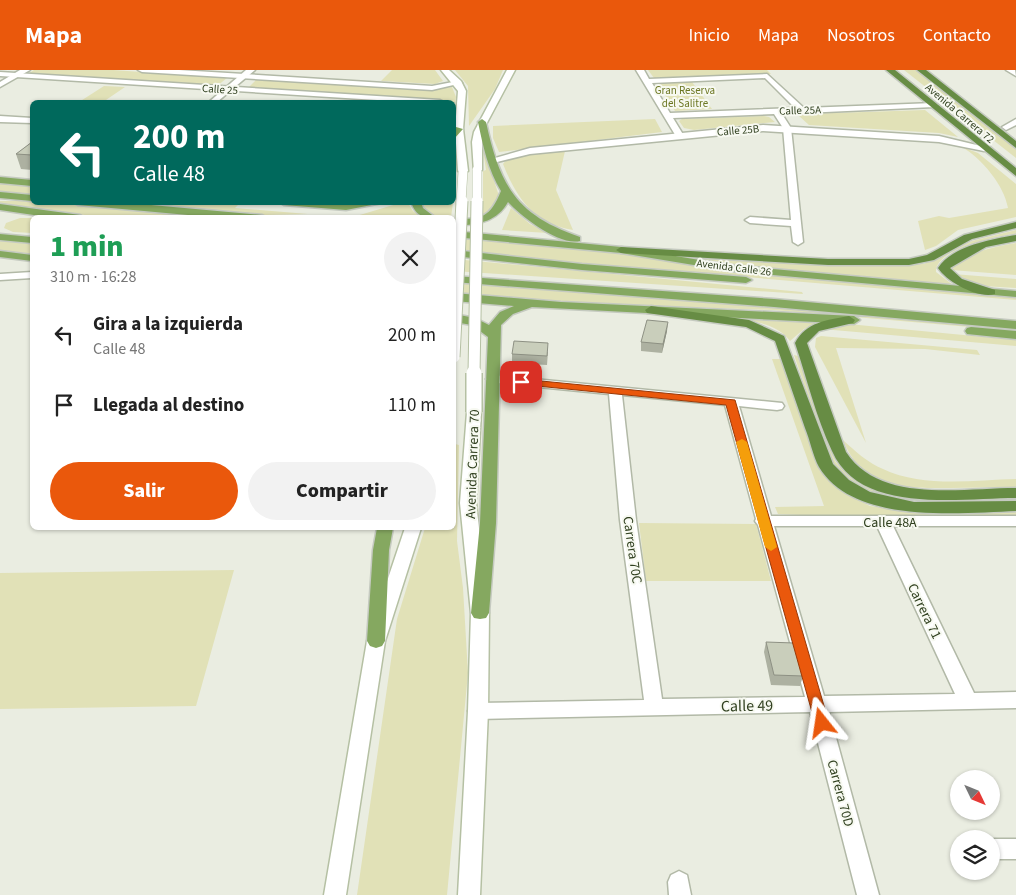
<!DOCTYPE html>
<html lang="es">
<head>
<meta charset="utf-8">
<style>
	body { margin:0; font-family:"Source Sans 3",sans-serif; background:#f2f2f2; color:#222; height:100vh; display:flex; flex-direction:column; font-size:19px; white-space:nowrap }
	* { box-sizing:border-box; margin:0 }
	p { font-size:16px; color:#767676 }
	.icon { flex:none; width:28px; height:28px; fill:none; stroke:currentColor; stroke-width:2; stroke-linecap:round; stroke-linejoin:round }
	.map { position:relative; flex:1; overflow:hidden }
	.drawer { position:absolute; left:30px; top:145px; width:426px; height:315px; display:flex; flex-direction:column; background:#fff; border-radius:8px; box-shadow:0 1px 4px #0004 }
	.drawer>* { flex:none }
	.hud { position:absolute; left:30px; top:30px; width:426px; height:105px; border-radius:8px; box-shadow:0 1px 4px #0004; background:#00695c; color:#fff; overflow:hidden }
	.needle { width:32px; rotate:133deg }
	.buttons { position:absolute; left:950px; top:700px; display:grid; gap:10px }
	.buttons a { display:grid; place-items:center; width:50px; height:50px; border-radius:50%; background:#fff; box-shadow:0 1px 4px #0004; font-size:25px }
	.pin { position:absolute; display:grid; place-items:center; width:42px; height:42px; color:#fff; margin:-21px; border-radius:10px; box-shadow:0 2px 8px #0006 }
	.me { position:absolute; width:55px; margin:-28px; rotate:345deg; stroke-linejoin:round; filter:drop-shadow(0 0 4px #0008) }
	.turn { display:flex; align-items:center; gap:18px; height:105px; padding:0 20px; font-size:22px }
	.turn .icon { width:65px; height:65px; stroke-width:2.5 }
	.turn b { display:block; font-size:35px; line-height:42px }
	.round { display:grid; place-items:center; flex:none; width:52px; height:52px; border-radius:26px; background:#f2f2f2 }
	.summary { display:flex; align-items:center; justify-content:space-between; height:85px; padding:0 20px }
	h1 { font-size:30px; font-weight:800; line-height:38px; color:#1e9e55 }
	.cta { display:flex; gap:10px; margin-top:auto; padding:10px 20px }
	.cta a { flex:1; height:58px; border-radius:30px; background:#ea580c; color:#fff; font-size:20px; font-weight:800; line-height:58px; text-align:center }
	.cta a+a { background:#f2f2f2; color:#222 }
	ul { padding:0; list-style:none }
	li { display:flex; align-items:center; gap:15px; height:70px; padding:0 20px }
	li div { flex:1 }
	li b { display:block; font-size:19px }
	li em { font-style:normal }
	header { display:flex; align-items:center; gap:30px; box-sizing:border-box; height:70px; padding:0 25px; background:#ea580c; color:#fff }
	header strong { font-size:24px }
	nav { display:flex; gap:28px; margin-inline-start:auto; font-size:18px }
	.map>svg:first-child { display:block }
	.green { fill:#e1e1b7 }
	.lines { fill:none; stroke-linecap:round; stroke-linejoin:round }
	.minor-casing { stroke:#b2b9a7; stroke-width:3 }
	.tertiary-casing { stroke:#b2b9a7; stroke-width:3 }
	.secondary-casing { stroke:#b5c0a3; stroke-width:3 }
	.primary-casing { stroke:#c5cac0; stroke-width:3 }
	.trunk-casing { stroke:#c5cac0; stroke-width:3 }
	.minor { fill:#fff; fill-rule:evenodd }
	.tertiary { fill:#fff; fill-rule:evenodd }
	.secondary { fill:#fff; fill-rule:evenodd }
	.primary { fill:#85a860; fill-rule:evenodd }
	.trunk { fill:#678c44; fill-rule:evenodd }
	.secondary-bridge-far2-casing { stroke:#b5c0a3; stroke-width:10; stroke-linecap:butt }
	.secondary-bridge-far1-casing { stroke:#b5c0a3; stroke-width:13; stroke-linecap:butt }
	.secondary-bridge-casing { stroke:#b5c0a3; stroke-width:18; stroke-linecap:butt }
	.secondary-bridge-far2 { stroke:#fff; stroke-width:9 }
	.secondary-bridge-far1 { stroke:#fff; stroke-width:11 }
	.secondary-bridge { stroke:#fff; stroke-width:15 }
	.wall { fill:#adb1a1 }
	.shaded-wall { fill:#8d9083 }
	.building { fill:#c9cebb; stroke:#8d9083 }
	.route { fill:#ea580c; stroke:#983908 }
	.slow { fill:#f59e0b }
	.labels { text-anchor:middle; stroke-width:4; stroke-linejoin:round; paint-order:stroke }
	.far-street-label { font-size:11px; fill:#30401f; stroke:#f7f9f1 }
	.far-park-label { font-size:11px; fill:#6c7723; stroke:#f7f9f1 }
	.street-label { font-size:14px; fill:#30401f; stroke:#f7f9f1 }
	.near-street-label { font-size:16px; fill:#30401f; stroke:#f7f9f1 }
</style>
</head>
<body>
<header>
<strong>Mapa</strong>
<nav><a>Inicio</a><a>Mapa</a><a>Nosotros</a><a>Contacto</a></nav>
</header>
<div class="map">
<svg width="1016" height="825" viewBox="0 0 1016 825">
	<rect width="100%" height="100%" fill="#eaede1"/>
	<path class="green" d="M34 0H113L227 8 217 16 26 5Z
		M392 0H435L443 11 435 14 381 11Z
		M455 0H503L495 19 469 56 468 16Z
		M648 0H767L771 4 654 8Z
		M904 0H917L1016 77V88Z
		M256 10 438 19 452 17 456 27 455 33 247 19Z
		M692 12 712 39 675 41 658 13Z
		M104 16 125 17 103 32H79Z
		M925 40 958 67 939 63 809 55 799 46 804 44Z
		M764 46 769 47 775 52 694 60 684 58 679 51 682 49Z
		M655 49 662 62 499 82 493 68V56Z
		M482 74 499 126 497 136 483 147V101L486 100Z
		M962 77 978 83 1016 114V147L958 160 936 176 925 180 918 151 939 146 949 148 1008 138C1004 115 982 89 962 77Z
		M565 81 556 120 573 160C534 153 517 129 503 94 513 81 550 82 565 81Z
		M0 113 32 116V125L0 122Z
		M0 131H23L232 147H102L0 135Z
		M100 133H240L235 138 308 144 265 145Z
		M400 133H408L413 141 421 147H353Z
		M423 133H453L451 147 433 145 422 136Z
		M511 138 530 154 548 163 502 160Z
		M20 148H32V163L13 162 4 158 6 153Z
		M1016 160V164C998 165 934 180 936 202L953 215 728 195 655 182 832 196 924 194 972 171Z
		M454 167 634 185 729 201 1016 227V230L521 188 454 179Z
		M0 171 32 174V184L0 181Z
		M1016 173V205L951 200C958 183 1000 176 1016 173Z
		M454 189 802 222 803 224 454 201Z
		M953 204 1016 209V218L983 216Z
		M454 212 760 234 1016 258V261L774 240 604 234 454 223Z
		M730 247 821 253 804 259 790 271C777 253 751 251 730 247Z
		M848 254 1016 270V276L822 259Z
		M821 266 977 280 980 285 925 279 836 278 866 373 815 277 816 268Z
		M794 285 798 286 835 391 850 407 861 415 884 423 912 428 1016 427V429C961 430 864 445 831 390 825 379 822 366 818 354 810 331 802 308 794 285Z
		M772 289H782L827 408 858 430 870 436 897 440 1016 439V448L885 449 778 444 775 437 824 436Z
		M843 370C855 381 868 393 883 399 923 418 973 410 1016 409V417C994 417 972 418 950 418 904 418 863 420 843 370Z
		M455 374 459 375 457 471 463 518 468 603 447 825H357L397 549 425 458H454Z
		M639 453 756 454 771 511H646Z
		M234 500 196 636 0 639V503Z"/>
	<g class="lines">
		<g class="minor-casing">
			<path id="minor" d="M20 0H30L0 17V12Z
				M246 0H255L217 32H209Z
				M636 0H644L649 9 767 4 804 38 934 33 938 35 934 37 782 44 791 58 803 172 798 175 793 172 791 156 750 153 745 150 750 147 791 150 783 58 774 44 673 48 684 66 677 68ZM765 8 795 38 670 43 652 13Z
				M1006 0H1015L1016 6Z
				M0 46 32 48V53L0 52Z
				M32 202V208L0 210V204Z
				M493 305 782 333 784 336 782 339 777 340 739 336 771 446H1016V456H893L974 623 1016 622V638L829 642 879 825H857L810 642 478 649 471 647 468 641 471 635 478 633 644 630 620 450 609 324 488 312 486 309ZM622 325 725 335 756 449 755 451 758 455 805 627 662 629 636 450ZM774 456H877L955 624 824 626Z
				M991 769H1016V789H991Z
				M679 801 687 805 691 825H669L668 812 671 805Z"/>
		</g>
		<g class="tertiary-casing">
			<path id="tertiary" d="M138 0H179L432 16 458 11 462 13 432 20 142 2Z
				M0 2 440 30 444 32H409L0 6Z
				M1016 49V55L1006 60 1002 57Z
				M763 55 939 66 989 78 984 81 939 72 763 61 530 84 493 93 488 90 530 78Z"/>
		</g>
		<g class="secondary-casing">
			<path id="secondary" d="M441 0H449L461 11 466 21 463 59 468 101 463 104 458 101 455 59 458 21Z
				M507 0H515L482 62V100L474 102 472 72 474 62Z
				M474 338 481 342 476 433 489 543 488 641 480 825H458L468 641 471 543 460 433 467 342Z
				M405 458H421L385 571 346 825H324L367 571Z"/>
		</g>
		<g class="primary-casing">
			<path id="primary" d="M482 49 486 52C500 116 516 145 580 167V171C559 176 521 146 508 132 497 152 476 156 454 155V149C482 149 490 148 501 121 488 100 483 76 478 52Z
				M456 57 463 59 454 69Z
				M0 107 32 110V116L0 113Z
				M0 122 32 125V131L0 128Z
				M73 132H118L262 145 267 148H221L78 135Z
				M279 132H387L346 140 284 135Z
				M411 132H421L423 138 436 148C423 148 416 146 411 132Z
				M0 134 80 145 85 148H54L0 140Z
				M454 161 621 177 730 195 1016 221V227L730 201 621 183 454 167Z
				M0 164 32 167V173L0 170Z
				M454 180 582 194 746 207 752 210 746 213 582 200 454 186Z
				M0 181 32 185V191L0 187Z
				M454 206 774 229 1016 251V259L774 237 454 212Z
				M454 223 561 232 854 246 860 250 854 254 532 237 513 244 501 255 496 453 489 543 486 548 480 549 474 548 471 543 480 453 488 267 472 255 454 252V244L475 248 489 255 500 242 514 236 454 231Z
				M971 257 1016 261V269L967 264 965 261 967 258Z
				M377 458H393L389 480 385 571 382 576 376 578 370 576 367 571 373 480Z"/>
		</g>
		<g class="trunk-casing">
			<path id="trunk" d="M886 0H895L1016 98V106Z
				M917 0H926L1016 71V78Z
				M1016 152V158L972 169 934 190 909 195H828L621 183 616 180 621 177 828 189H909L927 185 964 165Z
				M1016 165V171L986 177 950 198 962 209 995 220V224C978 229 947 212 938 198 952 176 992 169 1016 165Z
				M651 236 749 250 784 266 833 394 849 410 870 422 914 432 1016 431V441C960 443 854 455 819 397 813 386 810 370 805 358 795 329 785 300 775 271L746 257 647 243 645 240Z
				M849 246 855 250 853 253 819 261 807 273 846 382C880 434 962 418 1016 418V428C959 428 860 445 832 381 816 347 807 309 795 273 806 252 827 250 849 246Z"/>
		</g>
		<use href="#minor" class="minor"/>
		<use href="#tertiary" class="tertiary"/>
		<use href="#secondary" class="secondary"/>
		<use href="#primary" class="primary"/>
		<use href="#trunk" class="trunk"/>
		<g class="secondary-bridge-far2-casing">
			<path id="secondary-bridge-far2" d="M461 132 463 101
				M477 132V100"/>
		</g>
		<g class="secondary-bridge-far1-casing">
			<path id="secondary-bridge-far1" d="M454 287 462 131
				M474 305 477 131"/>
		</g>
		<g class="secondary-bridge-casing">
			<path id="secondary-bridge" d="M474 342V303"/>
		</g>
		<use href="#secondary-bridge-far2" class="secondary-bridge-far2"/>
		<use href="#secondary-bridge-far1" class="secondary-bridge-far1"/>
		<use href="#secondary-bridge" class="secondary-bridge"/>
	</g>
	<path class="wall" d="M32 72V100L21 99 16 84Z
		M667 261 662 283 641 281V272Z
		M548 282 547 295 512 293V284Z
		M766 572 803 606 800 616 771 615 764 582Z"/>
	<path class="shaded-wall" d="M668 252 667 261 662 283 663 274Z"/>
	<path class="building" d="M32 72V85L16 84Z
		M647 250 668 252 663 274 641 272Z
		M514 271 548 273 547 286 512 284Z
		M766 572 794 573 803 606 774 605Z"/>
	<path class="route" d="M521 309 735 330 829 653 827 657 822 659 817 657 815 653 726 335 517 314V310Z"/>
	<path class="slow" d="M742 369 747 372 777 477 771 481 765 477 736 372Z"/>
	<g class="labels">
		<g class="far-street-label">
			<text transform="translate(220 19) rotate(4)" y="4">Calle 25</text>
			<text transform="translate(800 40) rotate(-2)" y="4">Calle 25A</text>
			<text transform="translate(960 43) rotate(40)" y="4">Avenida Carrera 72</text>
			<text transform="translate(738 60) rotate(-5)" y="4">Calle 25B</text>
			<text transform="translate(734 197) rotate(7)" y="4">Avenida Calle 26</text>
		</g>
		<g class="far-park-label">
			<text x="685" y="24">Gran Reserva<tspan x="685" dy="13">del Salitre</tspan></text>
		</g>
		<g class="street-label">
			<text transform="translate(472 394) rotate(-88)" y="5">Avenida Carrera 70</text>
			<text x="890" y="457">Calle 48A</text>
			<text transform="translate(633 480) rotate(82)" y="5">Carrera 70C</text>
			<text transform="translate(925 541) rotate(64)" y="5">Carrera 71</text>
			<text transform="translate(841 723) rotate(75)" y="5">Carrera 70D</text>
		</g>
		<g class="near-street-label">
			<text transform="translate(747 635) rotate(-1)" y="6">Calle 49</text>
		</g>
	</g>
</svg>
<div class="buttons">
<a><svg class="needle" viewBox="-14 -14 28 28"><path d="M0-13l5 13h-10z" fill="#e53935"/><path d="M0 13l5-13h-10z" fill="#767676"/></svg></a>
<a><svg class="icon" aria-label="layers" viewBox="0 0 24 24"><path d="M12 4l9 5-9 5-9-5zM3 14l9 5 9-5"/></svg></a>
</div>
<div class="pin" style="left:521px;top:312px;background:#d93025"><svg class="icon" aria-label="arrive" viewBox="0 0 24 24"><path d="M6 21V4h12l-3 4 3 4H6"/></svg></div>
<svg class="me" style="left:822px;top:653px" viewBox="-20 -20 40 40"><path d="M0-17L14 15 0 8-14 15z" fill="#ea580c" stroke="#fff" stroke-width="4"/></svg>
<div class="hud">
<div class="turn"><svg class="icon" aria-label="left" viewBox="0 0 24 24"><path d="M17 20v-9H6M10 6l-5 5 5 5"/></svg><div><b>200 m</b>Calle 48</div></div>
</div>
<section class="drawer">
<div class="summary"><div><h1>1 min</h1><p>310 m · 16:28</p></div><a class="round"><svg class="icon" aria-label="close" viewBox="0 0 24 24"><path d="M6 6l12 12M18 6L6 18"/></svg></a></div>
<ul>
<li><svg class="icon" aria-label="left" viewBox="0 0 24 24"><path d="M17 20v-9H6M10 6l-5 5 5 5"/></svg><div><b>Gira a la izquierda</b><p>Calle 48</p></div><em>200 m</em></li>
<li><svg class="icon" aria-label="arrive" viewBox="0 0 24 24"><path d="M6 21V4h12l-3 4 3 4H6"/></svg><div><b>Llegada al destino</b></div><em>110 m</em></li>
</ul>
<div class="cta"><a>Salir</a><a>Compartir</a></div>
</section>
</div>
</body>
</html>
